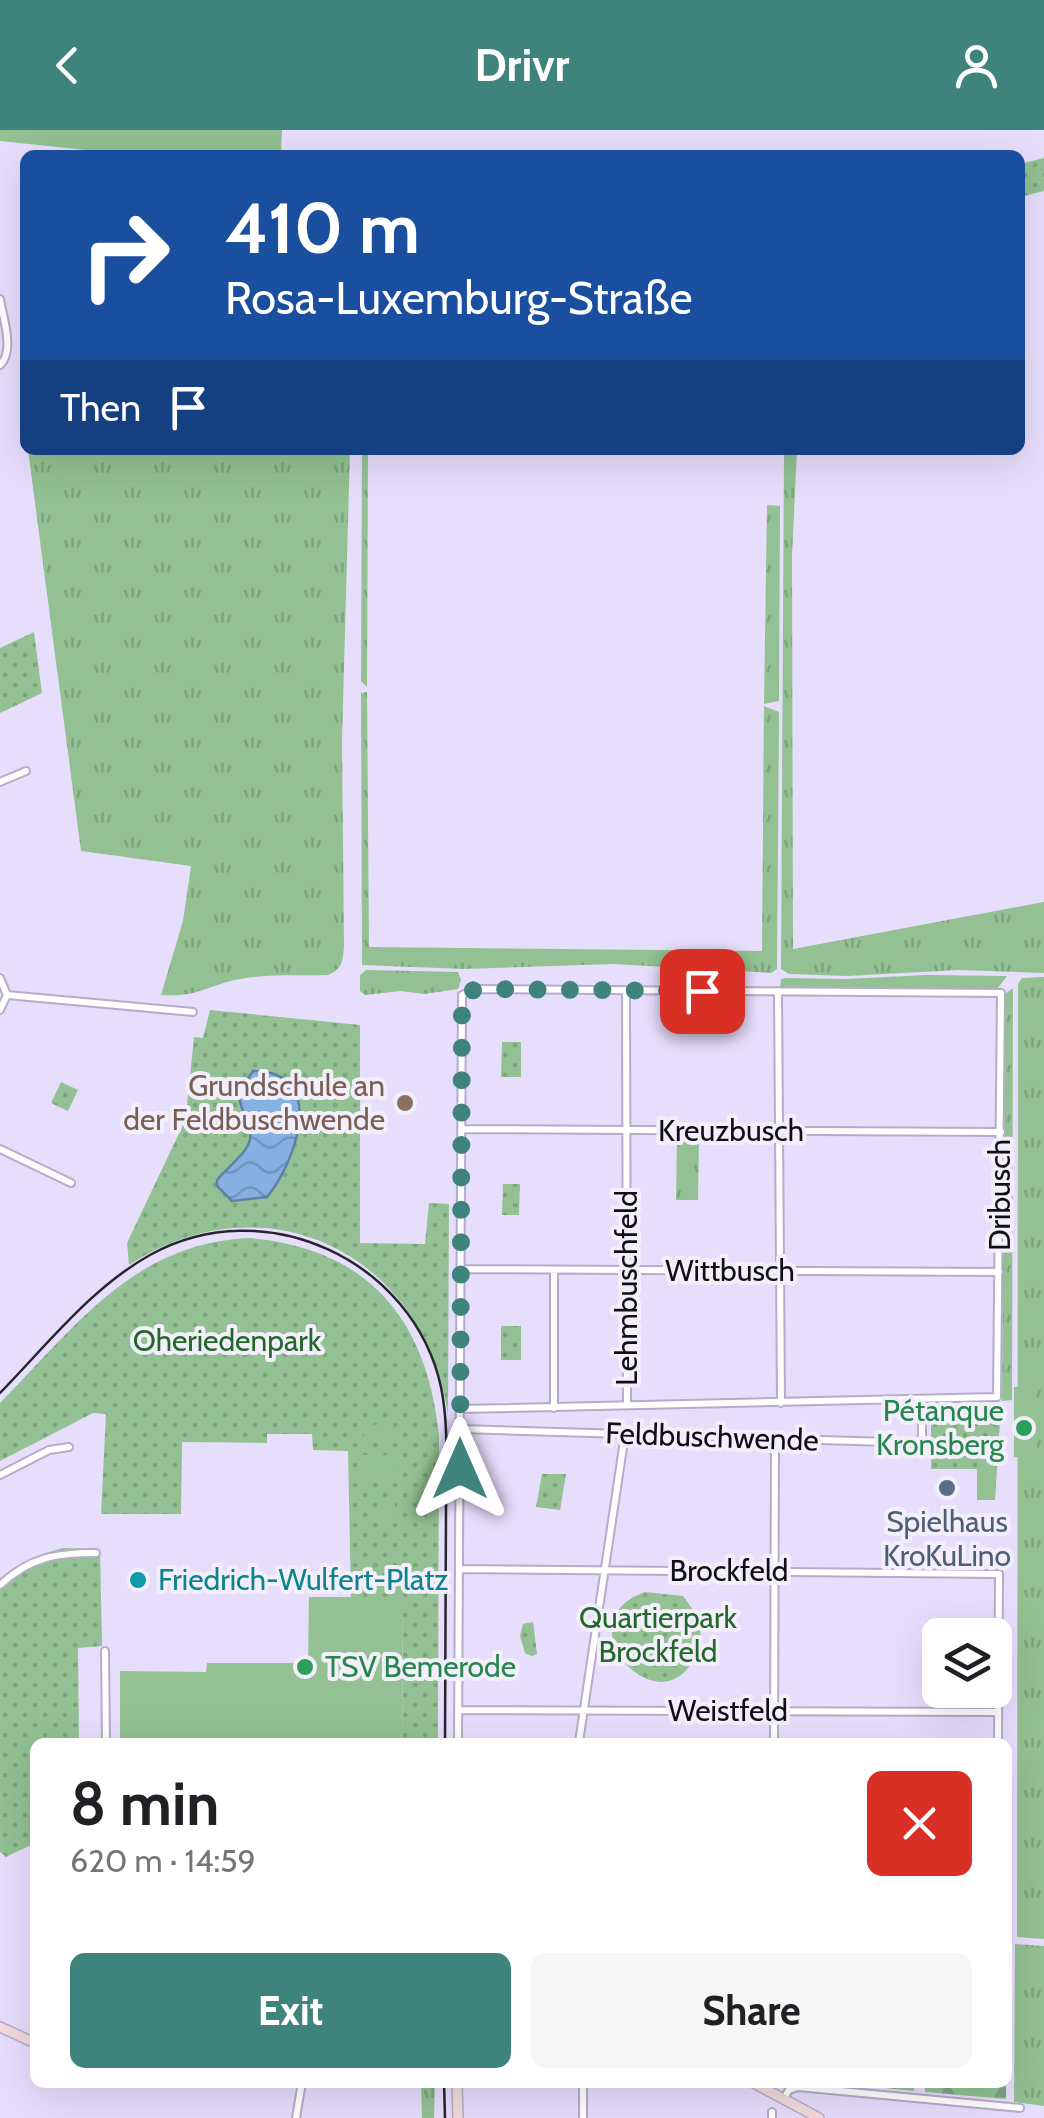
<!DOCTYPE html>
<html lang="en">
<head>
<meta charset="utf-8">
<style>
	body { margin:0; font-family:Cabin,sans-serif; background:#f6f6f6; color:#202124; height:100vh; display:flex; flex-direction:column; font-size:38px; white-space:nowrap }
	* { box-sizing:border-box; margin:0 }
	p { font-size:32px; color:#757577 }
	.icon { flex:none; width:55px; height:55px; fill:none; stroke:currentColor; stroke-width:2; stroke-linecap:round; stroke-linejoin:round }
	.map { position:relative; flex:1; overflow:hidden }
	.drawer { position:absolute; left:30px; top:1608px; width:982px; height:350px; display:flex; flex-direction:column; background:#fff; border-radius:15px; box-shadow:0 10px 40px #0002 }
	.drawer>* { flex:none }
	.banner { position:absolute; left:20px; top:20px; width:1005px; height:305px; border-radius:15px; box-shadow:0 10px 40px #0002; background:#1a4fa0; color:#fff; overflow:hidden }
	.fabs { position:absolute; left:922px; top:1488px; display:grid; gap:20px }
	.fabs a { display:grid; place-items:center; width:90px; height:90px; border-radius:15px; background:#fff; box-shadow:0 10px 40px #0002; font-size:50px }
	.pin { position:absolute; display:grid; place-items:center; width:85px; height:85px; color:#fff; margin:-42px; border-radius:20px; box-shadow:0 5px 15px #0006 }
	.me { position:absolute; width:110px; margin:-55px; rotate:0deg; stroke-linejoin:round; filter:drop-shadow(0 0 8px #0008) }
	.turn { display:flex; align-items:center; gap:35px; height:210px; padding:0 40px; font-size:45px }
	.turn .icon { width:130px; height:130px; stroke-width:2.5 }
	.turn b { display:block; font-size:70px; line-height:85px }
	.then { display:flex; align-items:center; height:95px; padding:0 40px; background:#0003; gap:20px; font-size:38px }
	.round { display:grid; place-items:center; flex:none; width:105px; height:105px; border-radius:15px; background:#f6f6f6 }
	.headline { display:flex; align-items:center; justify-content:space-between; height:170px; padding:0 40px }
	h1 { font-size:60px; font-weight:800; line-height:75px }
	.primary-button { display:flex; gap:20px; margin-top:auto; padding:20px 40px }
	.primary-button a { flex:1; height:115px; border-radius:15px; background:#3e847c; color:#fff; font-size:40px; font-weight:800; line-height:115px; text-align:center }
	.primary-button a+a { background:#f6f6f6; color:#202124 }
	header { display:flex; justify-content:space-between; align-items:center; height:130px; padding:0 40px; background:#3e847c; color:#fff; font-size:45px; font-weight:800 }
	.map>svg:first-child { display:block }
	.grass { fill:url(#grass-tufts) }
	.forest { fill:url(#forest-firs) }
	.park { fill:url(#park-dots) }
	.garden { fill:#93c193 }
	.water { fill:url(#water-waves); stroke:#627fa5; stroke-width:2.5 }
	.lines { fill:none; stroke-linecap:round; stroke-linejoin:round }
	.street-casing { stroke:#b5acc8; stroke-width:10 }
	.secondary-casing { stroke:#b5acc8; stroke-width:12 }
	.street { stroke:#fff; stroke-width:6 }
	.secondary { stroke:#f2dade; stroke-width:9 }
	.tram { stroke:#27232f; stroke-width:2.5 }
	.route { stroke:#3e847c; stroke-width:18; stroke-dasharray:0 32.4 }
	.education-dot { fill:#8d6e63; stroke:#f2effb; stroke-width:4 }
	.leisure-dot { fill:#2e9e5b; stroke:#f2effb; stroke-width:4 }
	.service-dot { fill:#5c6f8a; stroke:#f2effb; stroke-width:4 }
	.culture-dot { fill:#0f9aa8; stroke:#f2effb; stroke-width:4 }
	.labels { text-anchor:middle; stroke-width:8; stroke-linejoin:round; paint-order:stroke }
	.education-label { font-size:30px; fill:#785e54; stroke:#f2effb; text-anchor:end }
	.street-label { font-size:30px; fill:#110e17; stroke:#f2effb }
	.park-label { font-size:30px; fill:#24672a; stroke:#f2effb }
	.leisure-label { font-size:30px; fill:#27864d; stroke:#f2effb; text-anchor:end }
	.service-label { font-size:30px; fill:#4e5e75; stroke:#f2effb }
	.culture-label { font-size:30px; fill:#0d838f; stroke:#f2effb; text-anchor:start }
</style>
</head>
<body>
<header><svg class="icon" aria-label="back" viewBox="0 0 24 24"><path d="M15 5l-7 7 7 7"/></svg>Drivr<svg class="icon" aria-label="person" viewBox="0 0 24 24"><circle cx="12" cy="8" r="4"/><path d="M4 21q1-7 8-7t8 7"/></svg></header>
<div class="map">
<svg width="1044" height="1988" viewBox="0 0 1044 1988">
	<defs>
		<pattern id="grass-tufts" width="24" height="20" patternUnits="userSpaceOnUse" patternTransform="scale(2.5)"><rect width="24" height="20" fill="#93c193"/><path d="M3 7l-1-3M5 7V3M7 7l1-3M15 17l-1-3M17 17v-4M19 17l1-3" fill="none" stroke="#7ea57e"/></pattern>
		<pattern id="forest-firs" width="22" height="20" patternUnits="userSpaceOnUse" patternTransform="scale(2.5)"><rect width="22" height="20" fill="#93c193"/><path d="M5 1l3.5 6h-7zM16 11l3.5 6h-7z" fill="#7ea57e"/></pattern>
		<pattern id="park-dots" width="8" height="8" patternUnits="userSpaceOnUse" patternTransform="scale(2.5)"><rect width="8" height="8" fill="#93c193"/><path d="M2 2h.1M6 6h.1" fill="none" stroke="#7ea57e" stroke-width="1.8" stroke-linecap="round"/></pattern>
		<pattern id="water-waves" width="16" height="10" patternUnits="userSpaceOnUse" patternTransform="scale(2.5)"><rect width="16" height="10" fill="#85b0e2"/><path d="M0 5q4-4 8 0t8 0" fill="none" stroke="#7296c1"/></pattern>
	</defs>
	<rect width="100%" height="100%" fill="#e7defc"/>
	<path class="grass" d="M28 320H350L342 610 344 816C343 831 342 839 328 845 296 846 262 843 231 851 200 859 196 867 161 865L183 791 191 736 81 721Z
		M362 320H368L367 557 361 551Z
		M784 320H797L792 425 793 819 1044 772V843L958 840 847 846 789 844 781 839Z
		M767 375 780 376 779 571 764 574Z
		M367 562 369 817 762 821 764 576 779 582 777 839 771 843 613 834 464 839 362 835 361 563Z
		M366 840 458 842 461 850 458 859 424 864 401 861 365 865 360 861V845Z
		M927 845 1007 846 997 859 780 858 781 849 785 848 845 849Z
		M1044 847V1809L1017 1807 1018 854 1022 848Z
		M1013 858 1012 1270 1002 1271 1005 864Z
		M677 1011H699L698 1070H676Z
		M1015 1814 1044 1816V1976L1014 1972Z
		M421 1953H435L434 1988H422Z"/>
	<path class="forest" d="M827 1952H915V1953L914 1961Z
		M925 1953H1006V1969L925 1962Z"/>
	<path class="park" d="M1044 28V61L1020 67V34Z
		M34 502 42 563 0 583V518Z
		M210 880 360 895V1113L425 1114 429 1073 449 1074 448 1285C425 1125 267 1045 129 1135L127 1113 191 978 187 975 194 907 203 908Z
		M502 912H521V947H501Z
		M61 952 78 960 68 981 51 973Z
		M503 1054H520L519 1085H502Z
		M249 1108C369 1118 427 1190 439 1305L438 1612H402L403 1468 351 1467 348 1321 313 1320 312 1304H267V1313L182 1312 181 1384H101L106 1284 93 1283 0 1331V1273C75 1197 134 1113 249 1108Z
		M501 1196H521V1230H501Z
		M1001 1276 995 1370H977V1339H931V1277Z
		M542 1344H566L560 1380 536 1377Z
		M63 1418 100 1419 102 1516 78 1518 79 1612H35V1713L6 1727 0 1722V1451C19 1432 38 1425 63 1418Z
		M645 1462 683 1466C697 1484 706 1499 697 1522 664 1605 559 1492 645 1462Z
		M533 1492 537 1524 532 1526 525 1523 520 1506 523 1494Z"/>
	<path class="garden" d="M0 0H282L281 25H134L0 11Z
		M1014 1257H1034V1327H1014Z
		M394 1294V1312L364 1313V1295Z
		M361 1325H397L398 1351H362Z
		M977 1327H996L995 1370H977Z
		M379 1368H395V1394H379Z
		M309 1467H403L402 1612H120V1541L206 1542 207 1533H308Z"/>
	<path class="water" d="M253 941C328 941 297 1030 267 1067L232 1071 217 1056V1050C226 1038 254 1019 250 1003 247 988 239 978 239 962Z"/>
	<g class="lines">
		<g class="street-casing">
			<path id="street" d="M0 169C3 188 15 221 0 235
				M0 652 26 641
				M0 848 7 865 0 880
				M626 861 627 1275
				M778 861 781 1273
				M7 865 193 882
				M462 999 1001 1002
				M0 1019 71 1053
				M461 1139 999 1142
				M554 1278V1140
				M460 1299 922 1313V1270
				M0 1345 49 1320 69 1317
				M459 1439 999 1444 998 1612
				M0 1455C30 1427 57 1423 96 1423
				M105 1521 106 1612
				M459 1580 997 1582
				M458 1612C460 1363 461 1114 462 865L476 859 1001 863 997 1267 460 1279
				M579 1612 625 1304
				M774 1612 775 1308
				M784 1968 789 1960 798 1957 1020 1978
				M296 1988 302 1952
				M583 1988V1952
				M772 1988V1982"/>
		</g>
		<g class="secondary-casing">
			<path id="secondary" d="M0 1897 35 1913
				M457 1952 458 1988
				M752 1952 819 1988"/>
		</g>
		<use href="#street" class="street"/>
		<use href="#secondary" class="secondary"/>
		<path class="tram" d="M0 1263C46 1216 92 1157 150 1125 265 1061 413 1130 441 1257 449 1296 446 1338 446 1378 446 1456 445 1534 445 1612
			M444 1952 445 1988"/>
	</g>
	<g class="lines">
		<path class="route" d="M460 1339 462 865 476 859 702 861"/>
	</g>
	<circle class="education-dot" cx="405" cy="973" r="10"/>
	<g class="leisure-dot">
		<circle cx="1024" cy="1298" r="10"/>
		<circle cx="305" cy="1537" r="10"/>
	</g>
	<circle class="service-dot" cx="947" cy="1358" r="10"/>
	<circle class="culture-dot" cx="138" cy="1450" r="10"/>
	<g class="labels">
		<g class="education-label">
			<text x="385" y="966">Grundschule an<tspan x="385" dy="34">der Feldbuschwende</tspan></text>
		</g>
		<g class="street-label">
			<text x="731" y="1011">Kreuzbusch</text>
			<text transform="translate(1000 1065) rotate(-90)" y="10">Dribusch</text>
			<text x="730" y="1151">Wittbusch</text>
			<text transform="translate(627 1158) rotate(-90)" y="10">Lehmbuschfeld</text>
			<text transform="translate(712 1307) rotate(2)" y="10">Feldbuschwende</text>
			<text x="729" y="1451">Brockfeld</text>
			<text x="728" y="1591">Weistfeld</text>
		</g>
		<g class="park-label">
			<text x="227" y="1221">Oheriedenpark</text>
			<text x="658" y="1498">Quartierpark<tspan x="658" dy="34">Brockfeld</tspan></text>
		</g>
		<g class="leisure-label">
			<text x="1004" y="1291">Pétanque<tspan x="1004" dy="34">Kronsberg</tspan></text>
			<text x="325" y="1547" text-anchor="start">TSV Bemerode</text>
		</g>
		<g class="service-label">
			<text x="947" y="1402">Spielhaus<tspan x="947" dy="34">KroKuLino</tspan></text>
		</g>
		<g class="culture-label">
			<text x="158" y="1460">Friedrich-Wulfert-Platz</text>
		</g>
	</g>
</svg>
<div class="fabs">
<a><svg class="icon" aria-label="layers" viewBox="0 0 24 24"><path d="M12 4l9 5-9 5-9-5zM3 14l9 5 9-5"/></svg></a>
</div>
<div class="pin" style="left:702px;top:861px;background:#d93025"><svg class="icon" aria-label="arrive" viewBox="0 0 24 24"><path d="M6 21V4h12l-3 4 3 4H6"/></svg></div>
<svg class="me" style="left:460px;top:1339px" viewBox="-20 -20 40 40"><path d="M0-17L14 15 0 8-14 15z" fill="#3e847c" stroke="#fff" stroke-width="4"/></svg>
<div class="banner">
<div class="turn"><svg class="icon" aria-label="right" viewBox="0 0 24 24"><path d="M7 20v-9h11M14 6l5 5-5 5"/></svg><div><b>410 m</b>Rosa-Luxemburg-Straße</div></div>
<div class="then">Then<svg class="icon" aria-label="arrive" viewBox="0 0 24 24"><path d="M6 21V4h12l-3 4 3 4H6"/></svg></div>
</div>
<section class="drawer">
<div class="headline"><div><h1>8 min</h1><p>620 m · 14:59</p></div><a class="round" style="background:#d93025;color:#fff"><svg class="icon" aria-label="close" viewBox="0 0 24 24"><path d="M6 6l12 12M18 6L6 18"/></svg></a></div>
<div class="primary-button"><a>Exit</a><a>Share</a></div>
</section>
</div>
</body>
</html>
